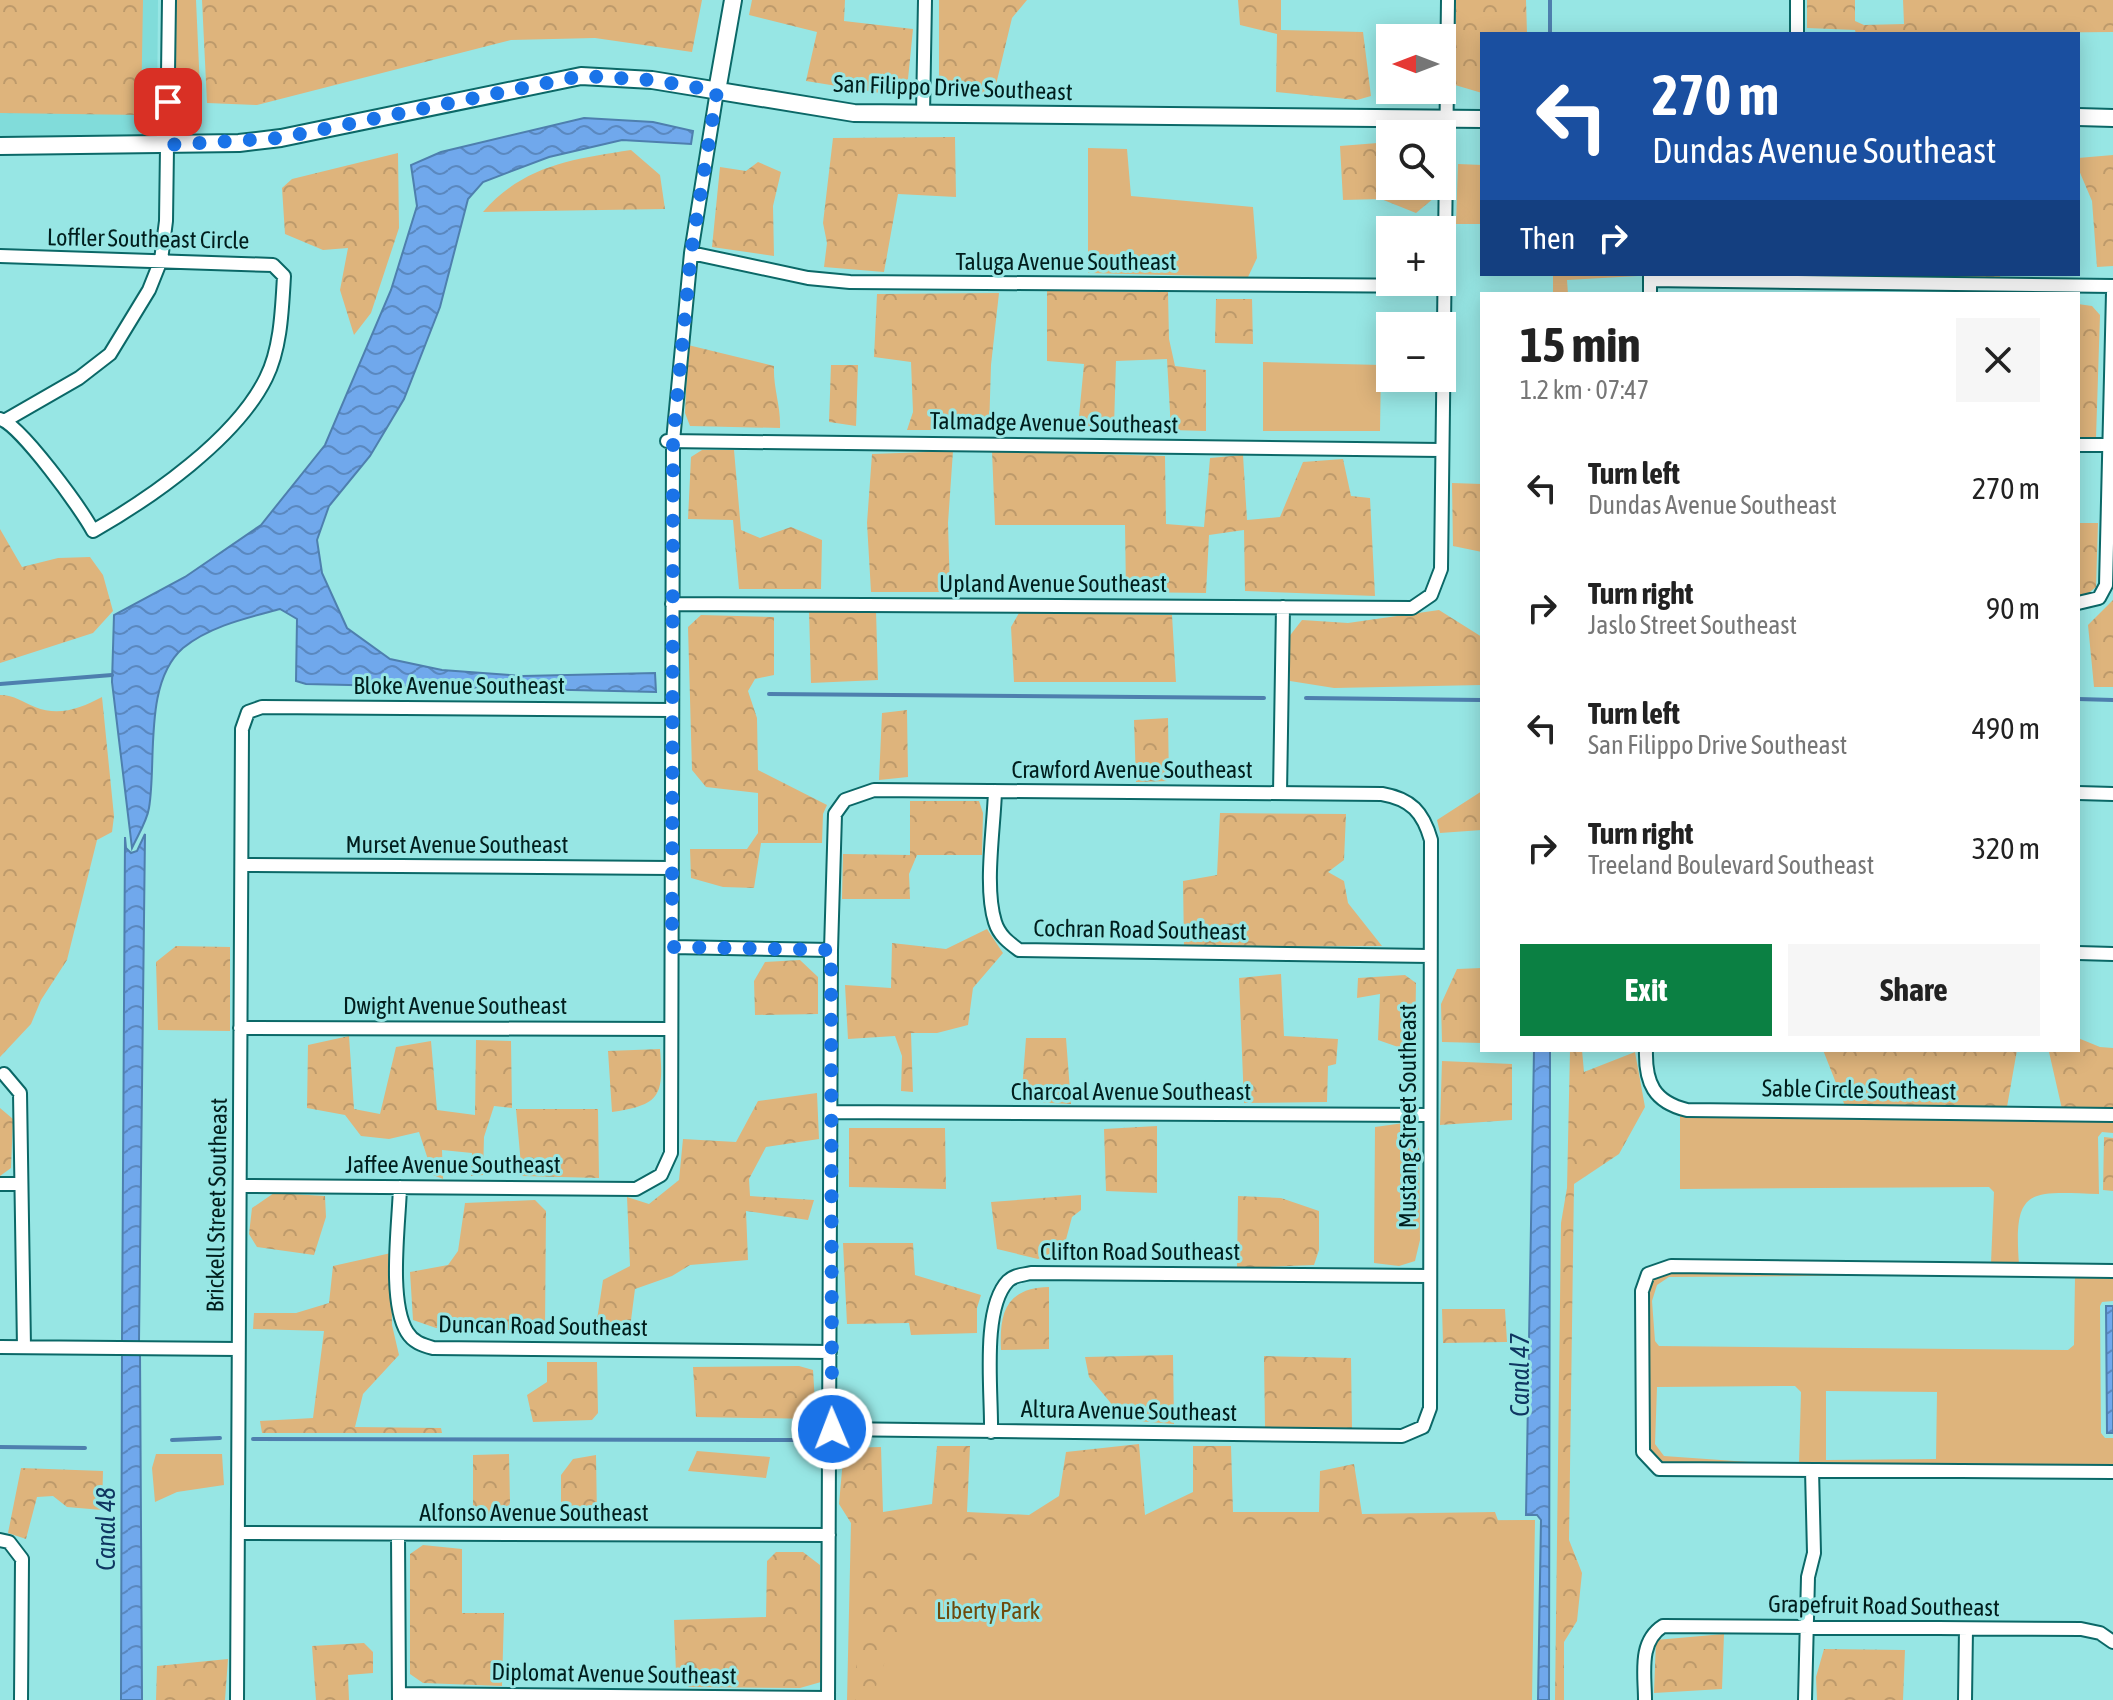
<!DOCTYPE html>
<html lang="en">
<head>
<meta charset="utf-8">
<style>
	body { margin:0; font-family:"Asap Condensed",sans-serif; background:#f6f6f6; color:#222; height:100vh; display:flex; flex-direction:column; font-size:30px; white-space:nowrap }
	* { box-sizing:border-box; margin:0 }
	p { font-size:26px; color:#767676 }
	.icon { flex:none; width:44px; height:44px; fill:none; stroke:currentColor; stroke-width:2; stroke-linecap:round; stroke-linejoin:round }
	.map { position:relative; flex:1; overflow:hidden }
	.details { position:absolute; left:1480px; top:292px; width:600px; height:760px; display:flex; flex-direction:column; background:#fff; border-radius:0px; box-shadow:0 4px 20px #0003 }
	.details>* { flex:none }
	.hud { position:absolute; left:1480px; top:32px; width:600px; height:244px; border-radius:0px; box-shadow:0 4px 20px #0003; background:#1a4fa0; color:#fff; overflow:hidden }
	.needle { width:52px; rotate:270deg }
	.fabs { position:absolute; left:1376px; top:24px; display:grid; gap:16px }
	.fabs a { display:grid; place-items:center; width:80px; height:80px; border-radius:0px; background:#fff; box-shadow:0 4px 20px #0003; font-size:40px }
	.pin { position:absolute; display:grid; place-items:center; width:68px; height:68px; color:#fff; margin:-34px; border-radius:16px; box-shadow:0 4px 12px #0006 }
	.me { position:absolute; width:88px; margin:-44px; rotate:359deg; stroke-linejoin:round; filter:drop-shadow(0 0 6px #0008) }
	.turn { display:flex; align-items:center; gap:28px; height:168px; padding:0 40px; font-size:36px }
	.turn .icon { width:104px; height:104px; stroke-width:2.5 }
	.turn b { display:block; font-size:56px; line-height:68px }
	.then { display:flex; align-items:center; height:76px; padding:0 40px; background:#0003; gap:16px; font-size:30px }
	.round { display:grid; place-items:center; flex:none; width:84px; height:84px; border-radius:0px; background:#f6f6f6 }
	.headline { display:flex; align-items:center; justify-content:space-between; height:136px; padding:0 40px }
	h1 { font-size:48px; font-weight:700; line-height:60px }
	.primary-button { display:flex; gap:16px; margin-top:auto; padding:16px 40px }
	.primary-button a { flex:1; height:92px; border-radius:0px; background:#0b8043; color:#fff; font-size:32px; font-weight:700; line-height:92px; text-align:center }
	.primary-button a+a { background:#f6f6f6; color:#222 }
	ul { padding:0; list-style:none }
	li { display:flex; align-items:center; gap:24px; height:120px; padding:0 40px }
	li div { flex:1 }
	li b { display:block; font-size:30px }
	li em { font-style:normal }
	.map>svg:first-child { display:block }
	.built { fill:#81dcda }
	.green { fill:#deb47c; fill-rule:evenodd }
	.forest { fill:url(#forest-crowns) }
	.water { fill:url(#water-waves); stroke:#4e7fae; stroke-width:2 }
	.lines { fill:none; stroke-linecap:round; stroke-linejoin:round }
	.stream { stroke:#4e7fae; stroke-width:4 }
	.street-casing { stroke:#0b6867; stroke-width:16 }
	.secondary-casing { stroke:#0b6867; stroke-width:20 }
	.street { stroke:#fff; stroke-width:12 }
	.secondary { stroke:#fff; stroke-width:16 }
	.route { stroke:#1a73e8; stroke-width:14; stroke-dasharray:0 25.2 }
	.labels { text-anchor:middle; stroke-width:6; stroke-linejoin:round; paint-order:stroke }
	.street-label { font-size:24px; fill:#001e1d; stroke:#97e6e4 }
	.park-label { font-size:24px; fill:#6e490b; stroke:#97e6e4 }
	.water-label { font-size:26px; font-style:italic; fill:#0f3661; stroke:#97e6e4 }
</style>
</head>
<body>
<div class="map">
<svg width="2113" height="1700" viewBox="0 0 2113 1700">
	<defs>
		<pattern id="forest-crowns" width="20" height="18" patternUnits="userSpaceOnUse" patternTransform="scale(2)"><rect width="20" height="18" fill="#deb47c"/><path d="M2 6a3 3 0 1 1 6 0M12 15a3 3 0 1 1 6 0" fill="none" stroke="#bd9a6b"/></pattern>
		<pattern id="water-waves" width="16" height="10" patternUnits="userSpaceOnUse" patternTransform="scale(2)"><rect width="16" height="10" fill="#70a8ec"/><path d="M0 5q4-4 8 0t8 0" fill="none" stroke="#5a88bf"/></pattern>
	</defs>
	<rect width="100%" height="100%" fill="#97e6e4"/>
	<path class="built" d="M0 0H158L157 113 152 126 138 139 0 137Z"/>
	<path class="green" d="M176 0H196L201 111 174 112Z
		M1088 148 1127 149 1131 196 1253 207 1257 258 1248 277 1088 273Z
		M1458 164 1482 165V224H1456Z
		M1553 274H1638V276L1567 280 1568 294H1553Z
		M1263 362 1381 365 1380 431H1263Z
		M1680 1115 2113 1121V1133L2102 1132 2098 1137 2099 1194C2030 1192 2013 1186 2019 1264L1991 1263 1994 1192 1989 1187 1680 1189Z
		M1404 1123 1415 1131 1419 1142 1420 1240 1415 1261 1399 1266 1374 1263 1375 1127Z
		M1672 1272 1933 1275 1669 1277 1657 1285 1652 1301 1655 1341 1659 1346 2068 1350 2074 1345 2075 1277H2113V1301L2102 1302 2100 1306 2101 1433 2105 1438H2113V1465L1799 1464 1801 1392 1795 1386 1657 1387 1655 1444 1664 1456 1777 1464 1662 1463 1650 1450 1649 1292 1653 1278ZM1826 1391 1937 1392 1936 1459 1826 1460Z
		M156 1454H222L224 1485 177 1492 155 1502 152 1468Z
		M1535 1520 1532 1700H847L851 1523Z"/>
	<path class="forest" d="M0 0H143L141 115 0 113Z
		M202 0H702L692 52 595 38 511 40 257 105 207 103Z
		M752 0H845L844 21 913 29 908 79 880 93 806 81 817 32 749 15Z
		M939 0H1027L1012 18 993 97 939 88Z
		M1238 0H1281V30L1363 32 1371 96 1357 100 1276 92 1277 34 1240 25Z
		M1456 0H1526L1527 34H1482V93L1455 85Z
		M1807 0H1855V21L1864 25 1904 24 1903 0H2113V32L1856 34 1855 30 1807 28Z
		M955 137 956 197 898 194 884 272 824 267 827 243 823 223 833 138Z
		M1390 142V186H1432L1434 198 1416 213 1381 199 1343 200 1340 146Z
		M631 150 660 175 665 209 483 212C524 165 573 159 631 150Z
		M398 153 399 228 371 313 354 335 340 290 348 248 323 250 285 234 282 188 292 179Z
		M2113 155V266L2097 267 2092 201 2078 168V158Z
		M758 162 781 172 773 206 774 256 712 247 720 167 746 171Z
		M1877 274H2000V280L1877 279Z
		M1047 291 1168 292 1169 339 1175 366 1206 370V431L1171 430 1167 359 1116 361 1114 426 1078 427 1084 364 1047 361Z
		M999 293 991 365 989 430H907L913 412 911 362 874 357 877 294Z
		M1216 299H1252L1253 344 1215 343Z
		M2078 304 2092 306 2100 315 2096 438H2078Z
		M688 345 774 366C773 388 781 406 780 428L690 426 685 413Z
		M831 365H858L856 426 829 422Z
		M702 450H734L741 530 760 538 791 527 822 540 821 589H739L733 520 688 519 691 457Z
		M953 451 948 523 950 592H871L867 523 872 454Z
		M992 451 1165 456 1166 524 1204 527 1210 458 1243 455 1247 520 1280 517 1303 462 1343 459 1351 496 1370 498 1375 596 1245 591 1244 530 1209 535 1206 593 1126 592 1125 525H995Z
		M1452 483 1482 484V552L1453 546Z
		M2078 523H2098L2096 587 2085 596H2078Z
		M0 529 22 567 58 558 90 557 103 575 113 611 93 633 0 663Z
		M2113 600V687H2094L2088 625Z
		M876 610 878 680 811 683 809 611Z
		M1439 610 1482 637V685L1334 688 1290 681 1288 638 1302 620 1348 623Z
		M1019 613 1172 615 1176 682H1014L1011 627Z
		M701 615 774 617V675L755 679 748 691 757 718 758 770 827 805 823 814 822 843H761L754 888 723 887 691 878 690 849H747L758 833V793L706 787 692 770 688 627Z
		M0 695C15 695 22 702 35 707 59 717 81 708 102 697L114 816 112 832 97 840 67 960 41 1000 31 1024 0 1057Z
		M907 710 908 777 879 780 882 713Z
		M1168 718 1169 781 1136 782 1134 720Z
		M1482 791V830L1440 833 1437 820Z
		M910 801H979L983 813 982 855H917L909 874 910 899H842L843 854 910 855Z
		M1220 813 1346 814 1344 860 1328 872 1344 881 1348 903 1382 946 1184 947 1183 881 1217 875Z
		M987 929 1003 953 973 988 968 1025 937 1033H911L913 1092 901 1091 902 1056 895 1036 848 1039 845 985 891 988 892 943 946 949Z
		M176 946 230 947V1031L158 1030 156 962Z
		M800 960 818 977V1014L755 1015 754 981 765 962Z
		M1482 968V1043L1442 1042 1441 1004 1457 969Z
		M1281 974 1284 1036 1338 1039 1336 1064 1328 1066 1327 1102 1244 1103 1239 978Z
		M1405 975 1416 983 1415 1044 1401 1048 1378 1040 1380 994 1357 998 1358 978Z
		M349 1036 354 1109 380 1114 396 1047 431 1041 437 1110 475 1115 476 1040 511 1041 512 1108 494 1106 484 1137 483 1175 471 1176 472 1153 442 1150 443 1179 433 1175 419 1132 389 1139 361 1136 345 1115 307 1108 308 1045Z
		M1026 1038H1066L1071 1104 1032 1102 1022 1090Z
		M2078 1038 2100 1047 2113 1048V1110L2062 1109 2049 1052 2034 1050H2078Z
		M660 1049C664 1096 660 1105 612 1112L608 1051Z
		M1570 1050H1582L1584 1072 1635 1052 1645 1107 1619 1154 1574 1184 1569 1540 1582 1573 1577 1621 1564 1642V1700H1555L1561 1223 1567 1188Z
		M1823 1050H2017L2007 1107 1845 1106Z
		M1442 1061 1512 1064V1120L1440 1125Z
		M817 1093 819 1139 766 1147 749 1179 750 1196 814 1200 808 1220 746 1211 748 1260 690 1265 672 1276 635 1289 630 1328 595 1333 603 1280 630 1266 627 1197 649 1204 679 1180 683 1139 736 1142 758 1101Z
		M0 1108 13 1119 11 1168 0 1176Z
		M516 1109H598L599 1178 522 1176Z
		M1157 1126V1193L1106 1191 1104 1129Z
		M849 1128H945L946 1189 849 1187Z
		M2104 1137 2113 1138V1191L2103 1190Z
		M274 1193 325 1196 326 1217 314 1255 257 1247 249 1234 252 1208Z
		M1081 1195V1210L1072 1217 1064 1247 1038 1259 997 1249 991 1202Z
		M1238 1196 1281 1198 1319 1211V1250L1314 1265 1237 1268Z
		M535 1200 546 1211 545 1331 436 1328 413 1320 410 1272 448 1265 458 1251 465 1203Z
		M843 1243H913L915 1275 981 1295 977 1308V1333L911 1335 909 1323 847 1324Z
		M391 1253 392 1325 399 1355 363 1394 355 1427 441 1428 442 1433H262L260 1421 313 1418 324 1331 253 1329 254 1313H296L329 1303 333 1266Z
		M1049 1287V1349L1001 1350C999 1311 1007 1288 1049 1287Z
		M1442 1309H1505L1507 1342 1443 1343Z
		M1173 1355 1174 1424 1125 1420 1089 1377 1085 1357Z
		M1264 1356 1351 1358 1352 1428 1265 1427Z
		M547 1362H597L598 1413 592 1420 533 1422 527 1395 547 1382Z
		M799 1366 813 1370 816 1419 696 1417 693 1367Z
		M1139 1444 1145 1515 1193 1492V1446H1231L1233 1512H1319L1320 1471 1354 1464 1362 1514 1495 1512 1500 1526 1155 1529 851 1523 839 1504 844 1448 881 1447 883 1512 932 1504 937 1446H970L967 1512 1029 1515 1059 1496 1066 1452Z
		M697 1451 770 1457 766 1478 688 1471Z
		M509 1454 510 1502 506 1521 473 1519V1455Z
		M596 1455 597 1517 561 1515V1475L573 1459Z
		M21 1468 103 1471 102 1510 67 1507 53 1496 37 1497 26 1539 8 1533Z
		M423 1545 462 1549V1613H504L502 1686 423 1683 410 1674V1554Z
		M860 1548 1000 1549 998 1559 899 1570 902 1583 916 1586 949 1582 892 1642 871 1700H855Z
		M776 1552H803L820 1565 821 1682 800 1688 689 1687 676 1673 674 1620 766 1617 767 1561Z
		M1724 1634 1722 1689 1654 1693 1656 1640Z
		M364 1643 373 1652V1673L348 1675 349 1700H316L312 1646Z
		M1824 1649 1905 1650 1903 1700H1817L1816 1677Z
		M228 1659 225 1700H156L157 1666Z"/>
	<path class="water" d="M584 118 653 122 693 131 691 144 622 140 549 157 483 182 468 199 440 307 404 399 370 456 329 506 317 540 322 573 347 628 390 659 442 670 523 676 655 673 656 692 306 684 296 681 297 619 280 609C247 618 210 626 183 648 143 683 157 762 149 808 147 821 138 835 132 848L112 682 114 615 185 577 261 525 325 445 391 290 417 206 411 165 441 152Z
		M145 834 139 1342H122L125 837 126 848 131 853 137 851Z
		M1534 1050H1550L1549 1700H1538L1541 1520 1537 1515H1526Z
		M2106 1306H2113V1433H2107Z
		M122 1354H140L142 1700H121Z"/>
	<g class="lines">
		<path class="stream" d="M1550 34V0
			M0 684 112 675
			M769 694 1264 698
			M1306 698 1482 700
			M2078 699 2113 700
			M253 1439 808 1440
			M172 1440 220 1438
			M0 1447 85 1448"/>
		<g class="street-casing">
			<path id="street" d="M1797 34V0
				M923 114 925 0
				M691 253 808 278 850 282 1443 286
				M0 256 273 265 284 276C282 309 281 348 266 378 236 439 151 498 93 531 82 510 20 424 0 419
				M1650 280 2113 286
				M1650 294V274
				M6 420 79 378 110 354 149 290 161 260 166 221 169 0
				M667 441 1441 450
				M2078 445H2109
				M2078 603 2099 598 2106 585 2113 293
				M672 604 1412 608 1431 595 1441 569 1448 0
				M995 791C994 828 984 887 995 922 999 935 1008 942 1019 950L1430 956
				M1280 793 1283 607
				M2078 793 2113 794
				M242 865 671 868
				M672 947 831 950
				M2078 953 2113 954
				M240 1028 669 1029
				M1646 1050C1645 1083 1654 1102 1687 1110L2113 1115
				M4 1074 20 1093 24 1347
				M832 1112 1430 1115
				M0 1184H20
				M241 1186 636 1189 661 1175 671 1153 673 441 691 253 717 91
				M400 1187C399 1224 388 1301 407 1332 413 1342 422 1345 433 1348L830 1352
				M2113 1271 1671 1266 1648 1274 1642 1291 1643 1452 1659 1469 2113 1472
				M0 1347 238 1349
				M991 1432C992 1393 981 1309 1008 1281 1014 1275 1023 1275 1031 1273L1429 1276
				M238 1533 829 1535
				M398 1536 399 1700
				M0 1540 9 1542 22 1559 21 1700
				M400 1694 828 1698
				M237 1700 242 729 248 712 262 707 671 710
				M828 1700 831 950 835 814 845 800 874 790 1382 794C1411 799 1423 812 1431 840L1430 1408 1423 1427 1402 1436 832 1429
				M1645 1700C1645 1674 1638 1642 1663 1626L2081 1629 2100 1633 2113 1642
				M1805 1700 1808 1577 1814 1553 1812 1470
				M1965 1700 1966 1629"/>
		</g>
		<g class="secondary-casing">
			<path id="secondary" d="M717 91 733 0
				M2078 117 2113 118
				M0 146 239 143 281 138 581 76 652 80 854 113 1482 119"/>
		</g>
		<use href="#street" class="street"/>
		<use href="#secondary" class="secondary"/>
	</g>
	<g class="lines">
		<path class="route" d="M168 102 167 145 281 138 581 76 652 80 717 91 691 253 673 441 672 947 831 950 832 1429"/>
	</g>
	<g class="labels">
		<g class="street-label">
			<text transform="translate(953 88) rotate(2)" y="8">San Filippo Drive Southeast</text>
			<text transform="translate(148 239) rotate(1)" y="8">Loffler Southeast Circle</text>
			<text x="1066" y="270">Taluga Avenue Southeast</text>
			<text transform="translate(1054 423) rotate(1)" y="8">Talmadge Avenue Southeast</text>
			<text x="1053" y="592">Upland Avenue Southeast</text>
			<text x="459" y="694">Bloke Avenue Southeast</text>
			<text x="1132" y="778">Crawford Avenue Southeast</text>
			<text x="457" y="853">Murset Avenue Southeast</text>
			<text transform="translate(1140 930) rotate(1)" y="8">Cochran Road Southeast</text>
			<text x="455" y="1014">Dwight Avenue Southeast</text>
			<text transform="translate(1859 1090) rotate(1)" y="8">Sable Circle Southeast</text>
			<text x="1131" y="1100">Charcoal Avenue Southeast</text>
			<text transform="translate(1408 1116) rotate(-90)" y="8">Mustang Street Southeast</text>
			<text x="453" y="1173">Jaffee Avenue Southeast</text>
			<text transform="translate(217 1205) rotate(-89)" y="8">Brickell Street Southeast</text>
			<text x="1140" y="1260">Clifton Road Southeast</text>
			<text transform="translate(543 1326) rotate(1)" y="8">Duncan Road Southeast</text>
			<text transform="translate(1129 1411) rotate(1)" y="8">Altura Avenue Southeast</text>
			<text x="534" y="1521">Alfonso Avenue Southeast</text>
			<text transform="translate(1884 1606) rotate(1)" y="8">Grapefruit Road Southeast</text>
			<text transform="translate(614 1674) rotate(1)" y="8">Diplomat Avenue Southeast</text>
		</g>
		<g class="park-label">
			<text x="988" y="1619">Liberty Park</text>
		</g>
		<g class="water-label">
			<text transform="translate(1520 1375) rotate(-90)" y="9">Canal 47</text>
			<text transform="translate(106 1529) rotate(-90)" y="9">Canal 48</text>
		</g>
	</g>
</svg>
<div class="fabs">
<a><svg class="needle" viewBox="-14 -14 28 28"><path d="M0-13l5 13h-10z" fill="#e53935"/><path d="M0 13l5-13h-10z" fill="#767676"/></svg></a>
<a><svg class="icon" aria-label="search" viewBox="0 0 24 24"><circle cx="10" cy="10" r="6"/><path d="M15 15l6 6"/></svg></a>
<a>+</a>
<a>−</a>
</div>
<div class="pin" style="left:168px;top:102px;background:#d93025"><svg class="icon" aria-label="arrive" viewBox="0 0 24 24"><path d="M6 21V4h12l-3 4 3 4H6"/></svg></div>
<svg class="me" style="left:832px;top:1429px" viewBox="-20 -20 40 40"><circle r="17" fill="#1a73e8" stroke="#fff" stroke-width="3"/><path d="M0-11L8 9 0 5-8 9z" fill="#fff"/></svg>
<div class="hud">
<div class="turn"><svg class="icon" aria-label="left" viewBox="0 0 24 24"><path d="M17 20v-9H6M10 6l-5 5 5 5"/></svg><div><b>270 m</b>Dundas Avenue Southeast</div></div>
<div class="then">Then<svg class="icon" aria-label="right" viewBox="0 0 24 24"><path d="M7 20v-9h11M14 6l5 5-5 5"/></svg></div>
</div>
<section class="details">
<div class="headline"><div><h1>15 min</h1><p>1.2 km · 07:47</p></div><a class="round"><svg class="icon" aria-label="close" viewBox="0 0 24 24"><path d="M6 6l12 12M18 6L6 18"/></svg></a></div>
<ul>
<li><svg class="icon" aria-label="left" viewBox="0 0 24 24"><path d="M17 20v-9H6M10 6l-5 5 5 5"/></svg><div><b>Turn left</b><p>Dundas Avenue Southeast</p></div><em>270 m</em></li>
<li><svg class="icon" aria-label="right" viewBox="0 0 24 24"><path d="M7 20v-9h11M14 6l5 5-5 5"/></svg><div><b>Turn right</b><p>Jaslo Street Southeast</p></div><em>90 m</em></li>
<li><svg class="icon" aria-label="left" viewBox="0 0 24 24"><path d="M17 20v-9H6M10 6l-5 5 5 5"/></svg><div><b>Turn left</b><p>San Filippo Drive Southeast</p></div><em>490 m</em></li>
<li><svg class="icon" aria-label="right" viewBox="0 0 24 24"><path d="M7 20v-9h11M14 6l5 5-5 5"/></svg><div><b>Turn right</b><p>Treeland Boulevard Southeast</p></div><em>320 m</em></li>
</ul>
<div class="primary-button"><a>Exit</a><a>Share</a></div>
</section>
</div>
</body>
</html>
